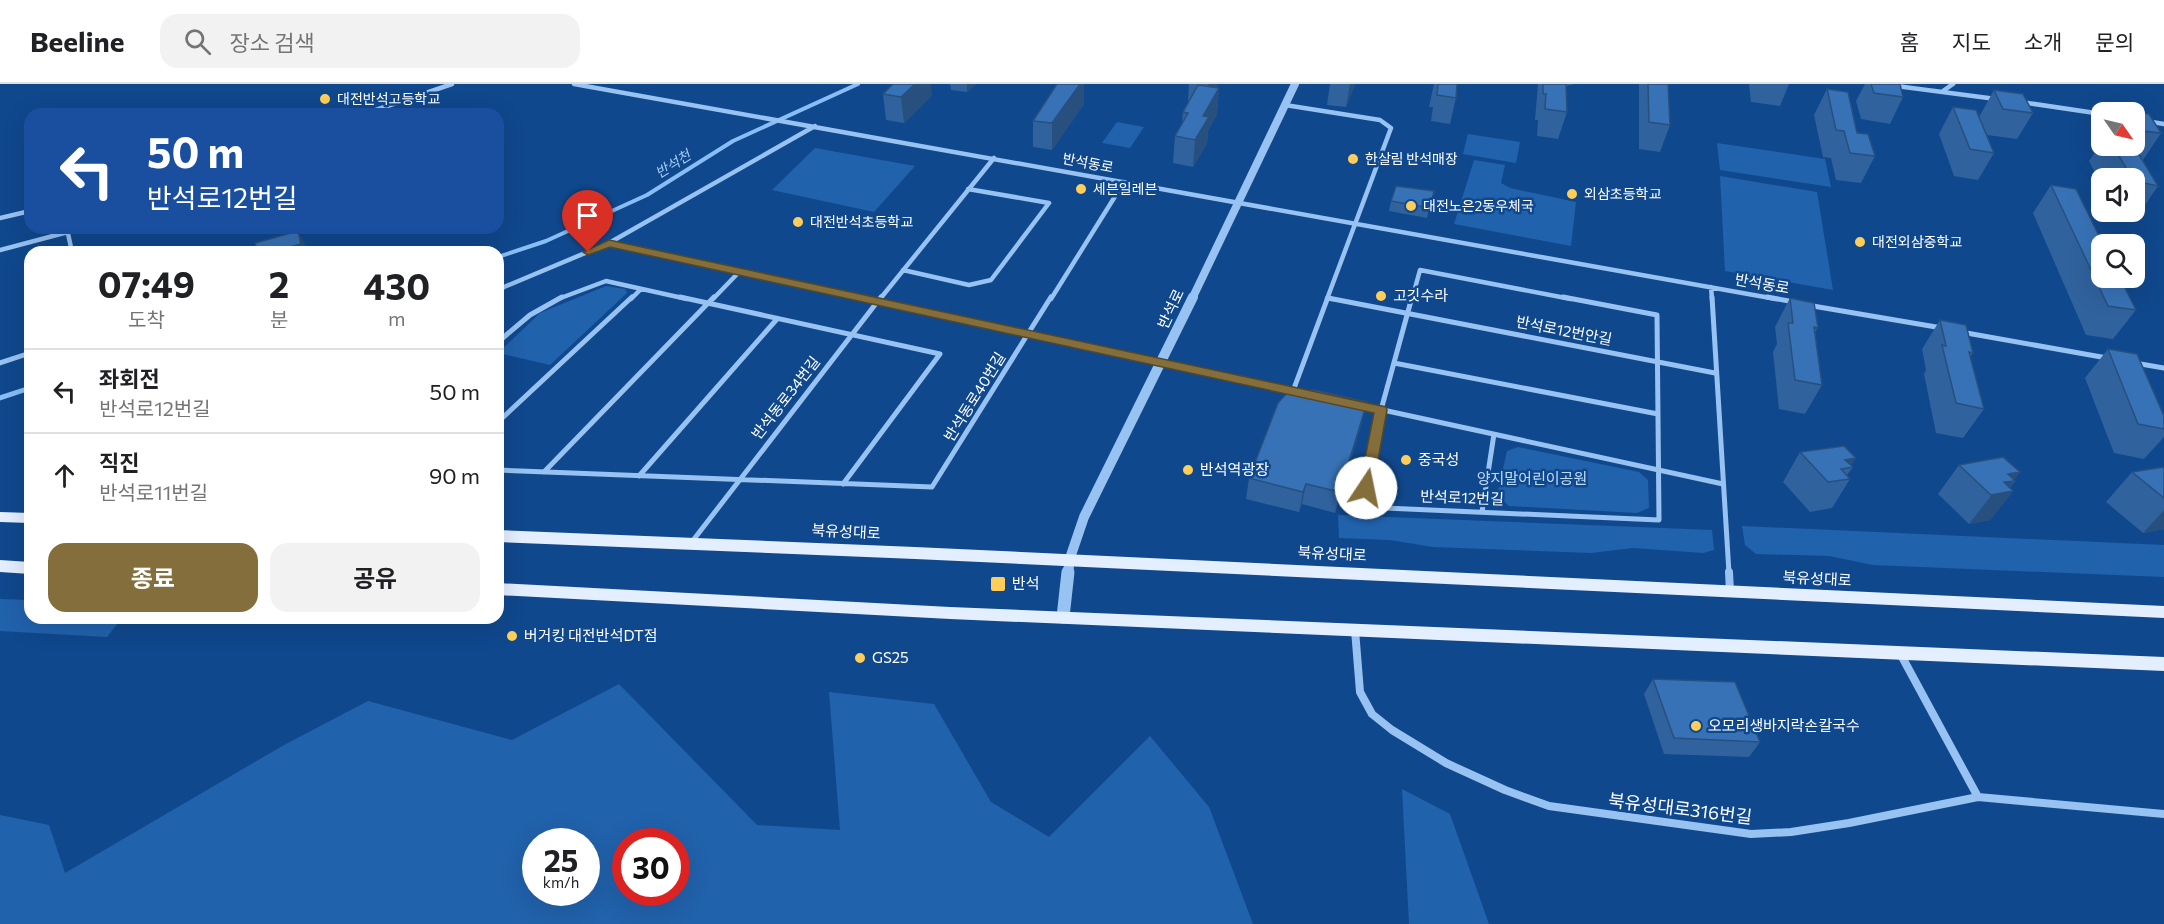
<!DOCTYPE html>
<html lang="ko">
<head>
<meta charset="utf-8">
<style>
	body { margin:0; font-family:Commissioner,"Noto Sans KR",sans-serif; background:#f2f2f2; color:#202124; height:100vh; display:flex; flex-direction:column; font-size:22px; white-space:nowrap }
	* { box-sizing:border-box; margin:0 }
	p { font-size:20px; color:#757577 }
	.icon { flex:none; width:33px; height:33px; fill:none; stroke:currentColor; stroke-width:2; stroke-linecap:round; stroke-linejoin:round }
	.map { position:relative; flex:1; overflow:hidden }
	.panel { position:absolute; left:24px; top:162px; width:480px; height:378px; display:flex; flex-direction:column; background:#fff; border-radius:18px; box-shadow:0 6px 24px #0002 }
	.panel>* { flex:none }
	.guide { position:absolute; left:24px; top:24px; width:480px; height:126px; border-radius:18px; box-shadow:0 6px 24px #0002; background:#1a4fa0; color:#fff; overflow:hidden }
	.needle { width:39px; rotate:124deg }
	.tools { position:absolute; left:2091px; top:18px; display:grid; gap:12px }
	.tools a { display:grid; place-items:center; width:54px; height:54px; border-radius:12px; background:#fff; box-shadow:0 6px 24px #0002; font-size:30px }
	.speed { position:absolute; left:522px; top:744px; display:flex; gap:12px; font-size:30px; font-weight:700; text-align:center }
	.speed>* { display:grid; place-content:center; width:78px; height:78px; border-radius:50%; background:#fff; box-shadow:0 6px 24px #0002; line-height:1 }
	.speed small { font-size:15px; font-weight:400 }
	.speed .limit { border:9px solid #d22; background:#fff; color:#111 }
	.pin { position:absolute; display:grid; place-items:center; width:51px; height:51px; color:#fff; margin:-62px -26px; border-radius:50% 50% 50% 0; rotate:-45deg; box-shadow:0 0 6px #0007 }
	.pin .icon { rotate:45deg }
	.me { position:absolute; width:66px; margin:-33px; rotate:11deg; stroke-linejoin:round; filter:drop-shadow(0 0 4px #0008) }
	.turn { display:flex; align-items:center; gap:21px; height:126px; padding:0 24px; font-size:27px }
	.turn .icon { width:78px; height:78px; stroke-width:2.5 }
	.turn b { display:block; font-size:42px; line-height:51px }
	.eta { display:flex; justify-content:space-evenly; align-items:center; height:102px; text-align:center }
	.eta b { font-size:36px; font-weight:700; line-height:42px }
	.button { display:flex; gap:12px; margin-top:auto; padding:12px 24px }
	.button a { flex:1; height:69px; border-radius:18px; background:#846e3c; color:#fff; font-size:24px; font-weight:700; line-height:69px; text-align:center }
	.button a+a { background:#f2f2f2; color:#202124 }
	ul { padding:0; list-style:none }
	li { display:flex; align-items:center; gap:18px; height:84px; padding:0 24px; border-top:2px solid #e0e0e0 }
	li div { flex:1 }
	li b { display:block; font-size:22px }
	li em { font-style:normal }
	header { display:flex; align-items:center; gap:36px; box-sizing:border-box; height:84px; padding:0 30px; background:#fff; border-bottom:2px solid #e0e0e0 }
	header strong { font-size:28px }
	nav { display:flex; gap:33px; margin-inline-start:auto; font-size:21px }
	.search { width:420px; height:54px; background:#f2f2f2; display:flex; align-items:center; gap:15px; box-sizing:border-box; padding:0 21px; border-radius:18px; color:#757577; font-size:22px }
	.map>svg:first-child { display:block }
	.green { fill:#2162ac; fill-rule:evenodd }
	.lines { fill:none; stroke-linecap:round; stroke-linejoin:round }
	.stream-far1 { stroke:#88bdf6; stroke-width:4 }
	.stream { stroke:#88bdf6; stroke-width:5 }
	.minor-far2 { stroke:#97c2f2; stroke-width:4.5 }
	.minor-far1 { stroke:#97c2f2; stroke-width:5 }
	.minor { stroke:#97c2f2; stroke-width:8 }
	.tertiary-far2 { stroke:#97c2f2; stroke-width:8 }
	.tertiary-far1 { stroke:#97c2f2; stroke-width:10 }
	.tertiary { stroke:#97c2f2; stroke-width:13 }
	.primary { fill:#e3eeff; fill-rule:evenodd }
	.wall { fill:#30629d }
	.shaded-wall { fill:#27507f }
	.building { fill:#3872b6; stroke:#27507f; stroke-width:1.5 }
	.route { fill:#846e3c; stroke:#564827; stroke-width:1.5 }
	.poi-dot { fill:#ffcd59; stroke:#10488d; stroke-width:2 }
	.labels { text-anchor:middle; stroke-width:5; stroke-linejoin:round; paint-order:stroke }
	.far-poi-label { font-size:14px; fill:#fff; stroke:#10488d; text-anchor:start }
	.far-street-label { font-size:14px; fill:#fff; stroke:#10488d }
	.far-water-label { font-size:14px; font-style:italic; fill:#a3ccfa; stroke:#10488d }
	.street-label { font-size:15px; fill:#fff; stroke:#10488d }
	.poi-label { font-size:15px; fill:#fff; stroke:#10488d; text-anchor:start }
	.park-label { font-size:15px; fill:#bedcfd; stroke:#10488d }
	.near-street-label { font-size:18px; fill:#fff; stroke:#10488d }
</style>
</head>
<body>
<header>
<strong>Beeline</strong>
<div class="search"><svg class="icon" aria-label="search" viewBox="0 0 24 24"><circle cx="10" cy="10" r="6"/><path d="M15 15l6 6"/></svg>장소 검색</div>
<nav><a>홈</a><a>지도</a><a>소개</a><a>문의</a></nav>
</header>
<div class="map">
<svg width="2164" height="840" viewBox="0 0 2164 840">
	<rect width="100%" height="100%" fill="#10488d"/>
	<path class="green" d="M1117 38 1144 43 1130 64 1102 59Z
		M1468 50 1520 58 1516 79 1463 70Z
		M1717 59 1825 75 1831 103 1720 86Z
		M815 64 915 82 874 128 772 106Z
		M1474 76 1505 81 1501 99 1510 104 1576 118 1571 162 1454 140Z
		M1720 92 1817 108 1833 206 1725 187Z
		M606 202 625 205 627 209 550 281 498 269 540 229Z
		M1518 363 1639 388 1648 396 1649 424 1637 429 1509 422 1497 411 1507 367Z
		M1338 431 1712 446 1714 466 1703 469 1633 464 1591 469 1433 463 1390 456 1339 454Z
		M1742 442 2164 461V493L1873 481 1829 472 1756 470 1745 461Z
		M0 515 30 516V534H122L107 553 0 547Z
		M619 600 757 741 840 746 829 608 934 620 991 718 1049 753 1150 652 1209 723 1253 840H0V731L49 741 65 789 284 661 368 617 512 656ZM536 758H586V808H536ZM626 758H676V808H626Z
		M1402 705 1450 730 1489 840H1409Z"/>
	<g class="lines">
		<path class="stream-far1" d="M498 173 546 157 647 111 733 57 858 0"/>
		<path class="stream" d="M0 314 30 304"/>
		<path class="minor-far2" d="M574 0 1776 215
			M1881 0 1996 15
			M1943 7 1953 0
			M2021 18 2102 30
			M1285 21 1380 36 1391 44 1327 215
			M364 30 452 0
			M2134 35 2164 40
			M0 134 30 127
			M67 145 72 168
			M609 159 866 215
			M0 166 68 148
			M903 186 969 201 991 196 1049 119 968 105
			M1711 203 1712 215
			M498 208 504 203 609 159 815 42
			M1328 214 1332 215
			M558 215 606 197 687 215
			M631 215 641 205
			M713 215 740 187
			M880 215 994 74
			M1051 215 1124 98
			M1412 215 1420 186 1571 215"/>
		<path class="minor-far1" d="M680 213 940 270 843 400
			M859 213 1306 310
			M1412 213 1381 326 1362 423 1659 436 1657 231 1563 213
			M1712 213 1729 489
			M1767 213 1794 218
			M1328 214 1715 289
			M1807 221 1942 244
			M1961 248 2107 274
			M498 258 530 231 562 213
			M0 279 30 269
			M1394 279 1658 330
			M2135 279 2164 284
			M1293 307 1328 213
			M1360 321 1723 400
			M498 338 632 213
			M498 386 932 403 1051 213
			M544 388 714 213
			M639 392 777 235
			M1482 428 1494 350
			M691 459 881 213"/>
		<path class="minor" d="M1729 488 1730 508
			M1355 546 1360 608 1372 630 1392 646 1446 679 1505 706 1549 722 1751 750 1791 748 1849 739 1978 713 2164 730
			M1901 571 1978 713"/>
		<path class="tertiary-far2" d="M1192 215 1295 0"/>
		<path class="tertiary-far1" d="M1068 489 1070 474 1084 433 1193 213"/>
		<path class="tertiary" d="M1063 533 1068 488"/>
		<path class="primary" d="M0 428 30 429V439L0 438Z
			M498 446 915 463 2164 522V534L915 475 498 458Z
			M0 476 30 478V490L0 488Z
			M498 499 950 523 2164 573V587L950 535 498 511Z"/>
	</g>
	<path class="wall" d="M950 0H976L967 8 951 6Z
		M1057 0H1084V20L1052 66 1033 63V37Z
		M1189 0H1218L1216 4H1219L1217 30 1208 47 1207 59 1193 83 1173 79 1175 52 1182 40 1183 28 1188 18Z
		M1330 0H1355L1346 23 1327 21Z
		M1434 0H1457L1456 14 1450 40 1431 37 1433 23H1429Z
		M1538 0H1574L1566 2 1567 28 1558 55 1537 52 1538 36H1535Z
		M1639 0H1668L1670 41 1660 68 1639 65Z
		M1749 0H1789L1780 22 1751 18Z
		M1865 0H1900L1903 13 1890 40 1861 35 1856 17Z
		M1827 5 1875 72 1861 99 1836 96 1831 74 1823 73 1814 31Z
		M1994 6 2033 29 2017 55 1987 51 1979 33Z
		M883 10 932 11 904 39 886 36Z
		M1953 23 1994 69 1978 96 1954 92 1939 50Z
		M2119 26 2149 30 2161 49 2143 76 2158 102 2139 130 2129 128H2134V94H2102V102L2089 77 2102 58V62H2134V28H2117Z
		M2051 101 2136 226 2113 255 2086 251 2033 129Z
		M1434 107 1427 134 1389 127 1391 117Z
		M1790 214 1818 244 1815 248 1822 301 1805 330 1779 325 1773 268 1777 260 1775 243Z
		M1940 236 1973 269 1970 273 1984 325 1963 354 1936 349 1924 290 1926 286 1922 265Z
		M2108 265 2164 332V353L2144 375 2114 369 2085 294Z
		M1362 338 1335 429 1302 420 1299 428 1246 415 1249 394Z
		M1800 368 1851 382 1853 383 1847 391 1850 395 1832 424 1810 428 1783 398Z
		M1959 381 2015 397 2010 403 2013 407 1990 436 1969 440 1938 410Z
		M2164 383V445L2143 449 2106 418 2132 388Z
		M1653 595 1760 658 1749 673 1664 670 1644 610Z"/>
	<path class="shaded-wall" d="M915 0H931L932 11 904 39 901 13Z
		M967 0H976L967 8Z
		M1080 0H1084V20L1052 66V39Z
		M1208 0H1218L1207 20Z
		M1350 0H1355L1346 23Z
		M1219 4 1217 30 1208 47 1207 59 1193 83 1195 56 1203 32Z
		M298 147 309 168H272Z
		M1367 318 1362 338 1335 429 1340 408Z
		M1856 374 1850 383 1845 376Z
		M2020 388 2006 408 2013 407 1990 436 1969 440 2008 390Z
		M1306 400 1302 420 1299 428 1303 408Z
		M2164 426V445L2143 449 2156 435Z"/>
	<path class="building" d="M893 0H915L901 13 883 10Z
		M1057 0H1080L1052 39 1033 37Z
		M1438 0H1457L1456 14 1437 11Z
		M1543 0H1566L1567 28 1545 25 1546 10H1543Z
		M1648 0H1668L1670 41 1649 38Z
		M1871 0H1900L1903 13 1874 9Z
		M1198 1 1219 4 1203 32 1209 33 1195 56 1175 52 1188 29 1183 28Z
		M1827 5 1848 8 1857 49 1868 50 1875 72 1850 69 1844 47 1836 46Z
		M1994 6 2023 10 2033 29 2003 25Z
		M1953 23 1976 26 1994 69 1970 65Z
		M2119 26 2149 30 2161 49 2134 46V28H2120Z
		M2113 62H2134L2158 102 2134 97V94H2132Z
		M2051 101 2076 105 2103 160H2102V194H2120L2136 226 2108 222Z
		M1396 102 1434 107 1430 124 1391 117Z
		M298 147 301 160 272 168H258L255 159Z
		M1790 214 1814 219 1818 244 1814 243 1822 301 1795 296 1788 239H1793Z
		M1940 236 1966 241 1973 269 1969 268 1984 325 1956 319 1942 261 1946 262Z
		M2108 265 2137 270 2164 332V345L2138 340Z
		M1315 306 1367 318 1340 408 1306 400 1303 408 1249 394 1278 319 1287 309Z
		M1844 362 1856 374 1845 376 1853 383 1841 385 1850 395 1828 398 1800 368Z
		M2003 373 2020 388 2008 390 2015 397 2004 398 2013 407 1991 411 1959 381Z
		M2164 383V414L2132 388Z
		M1653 595 1735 598 1760 658 1674 654Z"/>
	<path class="route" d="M609 156 1386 323 1387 326 1373 404 1366 408 1359 404 1374 329 610 163 588 171 583 168Z"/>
	<g class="poi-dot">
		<circle cx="325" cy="15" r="6"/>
		<circle cx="1353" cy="75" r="6"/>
		<circle cx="1081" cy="105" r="6"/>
		<circle cx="1572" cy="110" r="6"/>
		<circle cx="1411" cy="122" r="6"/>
		<circle cx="798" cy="138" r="6"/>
		<circle cx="1860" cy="158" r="6"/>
		<circle cx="1381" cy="212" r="6"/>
		<circle cx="1406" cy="376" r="6"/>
		<circle cx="1188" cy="386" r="6"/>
		<rect x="990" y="492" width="16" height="16" rx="3"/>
		<circle cx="512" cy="552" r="6"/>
		<circle cx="860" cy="574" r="6"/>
		<circle cx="1696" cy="642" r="6"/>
	</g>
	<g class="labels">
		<g class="far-poi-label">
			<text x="337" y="20">대전반석고등학교</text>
			<text x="1365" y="80">한살림 반석매장</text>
			<text x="1093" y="110">세븐일레븐</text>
			<text x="1584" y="115">외삼초등학교</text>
			<text x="1423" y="127">대전노은2동우체국</text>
			<text x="810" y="143">대전반석초등학교</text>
			<text x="1872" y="163">대전외삼중학교</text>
		</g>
		<g class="far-street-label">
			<text transform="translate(1088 79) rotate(11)" y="5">반석동로</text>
		</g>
		<g class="far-water-label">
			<text transform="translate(673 80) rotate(-32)" y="5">반석천</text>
		</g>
		<g class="street-label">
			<text transform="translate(1762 200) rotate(10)" y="5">반석동로</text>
			<text transform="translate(1171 225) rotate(-65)" y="5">반석로</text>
			<text transform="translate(1564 247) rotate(11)" y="5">반석로12번안길</text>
			<text transform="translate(975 313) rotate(-58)" y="5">반석동로40번길</text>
			<text transform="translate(786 314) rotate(-52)" y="5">반석동로34번길</text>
			<text transform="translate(1462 414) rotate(2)" y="5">반석로12번길</text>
			<text transform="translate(846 448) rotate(3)" y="5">북유성대로</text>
			<text transform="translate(1332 470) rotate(3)" y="5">북유성대로</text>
			<text transform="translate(1817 495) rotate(3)" y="5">북유성대로</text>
		</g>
		<g class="poi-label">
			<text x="1393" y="217">고깃수라</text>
			<text x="1418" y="381">중국성</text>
			<text x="1200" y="391">반석역광장</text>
			<text x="1012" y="505">반석</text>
			<text x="524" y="557">버거킹 대전반석DT점</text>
			<text x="872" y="579">GS25</text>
			<text x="1708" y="647">오모리생바지락손칼국수</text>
		</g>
		<g class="park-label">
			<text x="1532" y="400">양지말어린이공원</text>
		</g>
		<g class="near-street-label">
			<text transform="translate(1680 725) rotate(7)" y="6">북유성대로316번길</text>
		</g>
	</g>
</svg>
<div class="tools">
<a><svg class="needle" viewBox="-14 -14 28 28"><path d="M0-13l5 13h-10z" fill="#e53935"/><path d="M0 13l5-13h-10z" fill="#757577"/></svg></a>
<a><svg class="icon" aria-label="sound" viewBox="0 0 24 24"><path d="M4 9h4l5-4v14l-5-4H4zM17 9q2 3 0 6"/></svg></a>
<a><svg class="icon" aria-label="search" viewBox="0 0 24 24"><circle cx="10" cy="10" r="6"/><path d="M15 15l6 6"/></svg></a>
</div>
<div class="speed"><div>25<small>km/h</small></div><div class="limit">30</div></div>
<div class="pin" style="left:588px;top:168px;background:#d93025"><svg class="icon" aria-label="arrive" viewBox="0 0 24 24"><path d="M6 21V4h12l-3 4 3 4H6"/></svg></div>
<svg class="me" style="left:1366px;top:404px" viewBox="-20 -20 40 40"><circle r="19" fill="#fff"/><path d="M0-13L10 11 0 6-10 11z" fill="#846e3c"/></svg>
<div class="guide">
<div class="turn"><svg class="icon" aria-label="left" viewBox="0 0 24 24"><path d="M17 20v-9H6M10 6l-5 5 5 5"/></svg><div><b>50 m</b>반석로12번길</div></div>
</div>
<section class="panel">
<div class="eta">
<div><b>07:49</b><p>도착</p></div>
<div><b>2</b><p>분</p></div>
<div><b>430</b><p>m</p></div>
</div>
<ul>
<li><svg class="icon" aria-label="left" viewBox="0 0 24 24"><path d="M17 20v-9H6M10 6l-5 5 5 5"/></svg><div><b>좌회전</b><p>반석로12번길</p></div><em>50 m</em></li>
<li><svg class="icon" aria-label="ahead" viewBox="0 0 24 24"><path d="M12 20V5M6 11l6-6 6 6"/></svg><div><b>직진</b><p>반석로11번길</p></div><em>90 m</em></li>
</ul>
<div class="button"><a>종료</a><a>공유</a></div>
</section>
</div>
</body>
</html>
